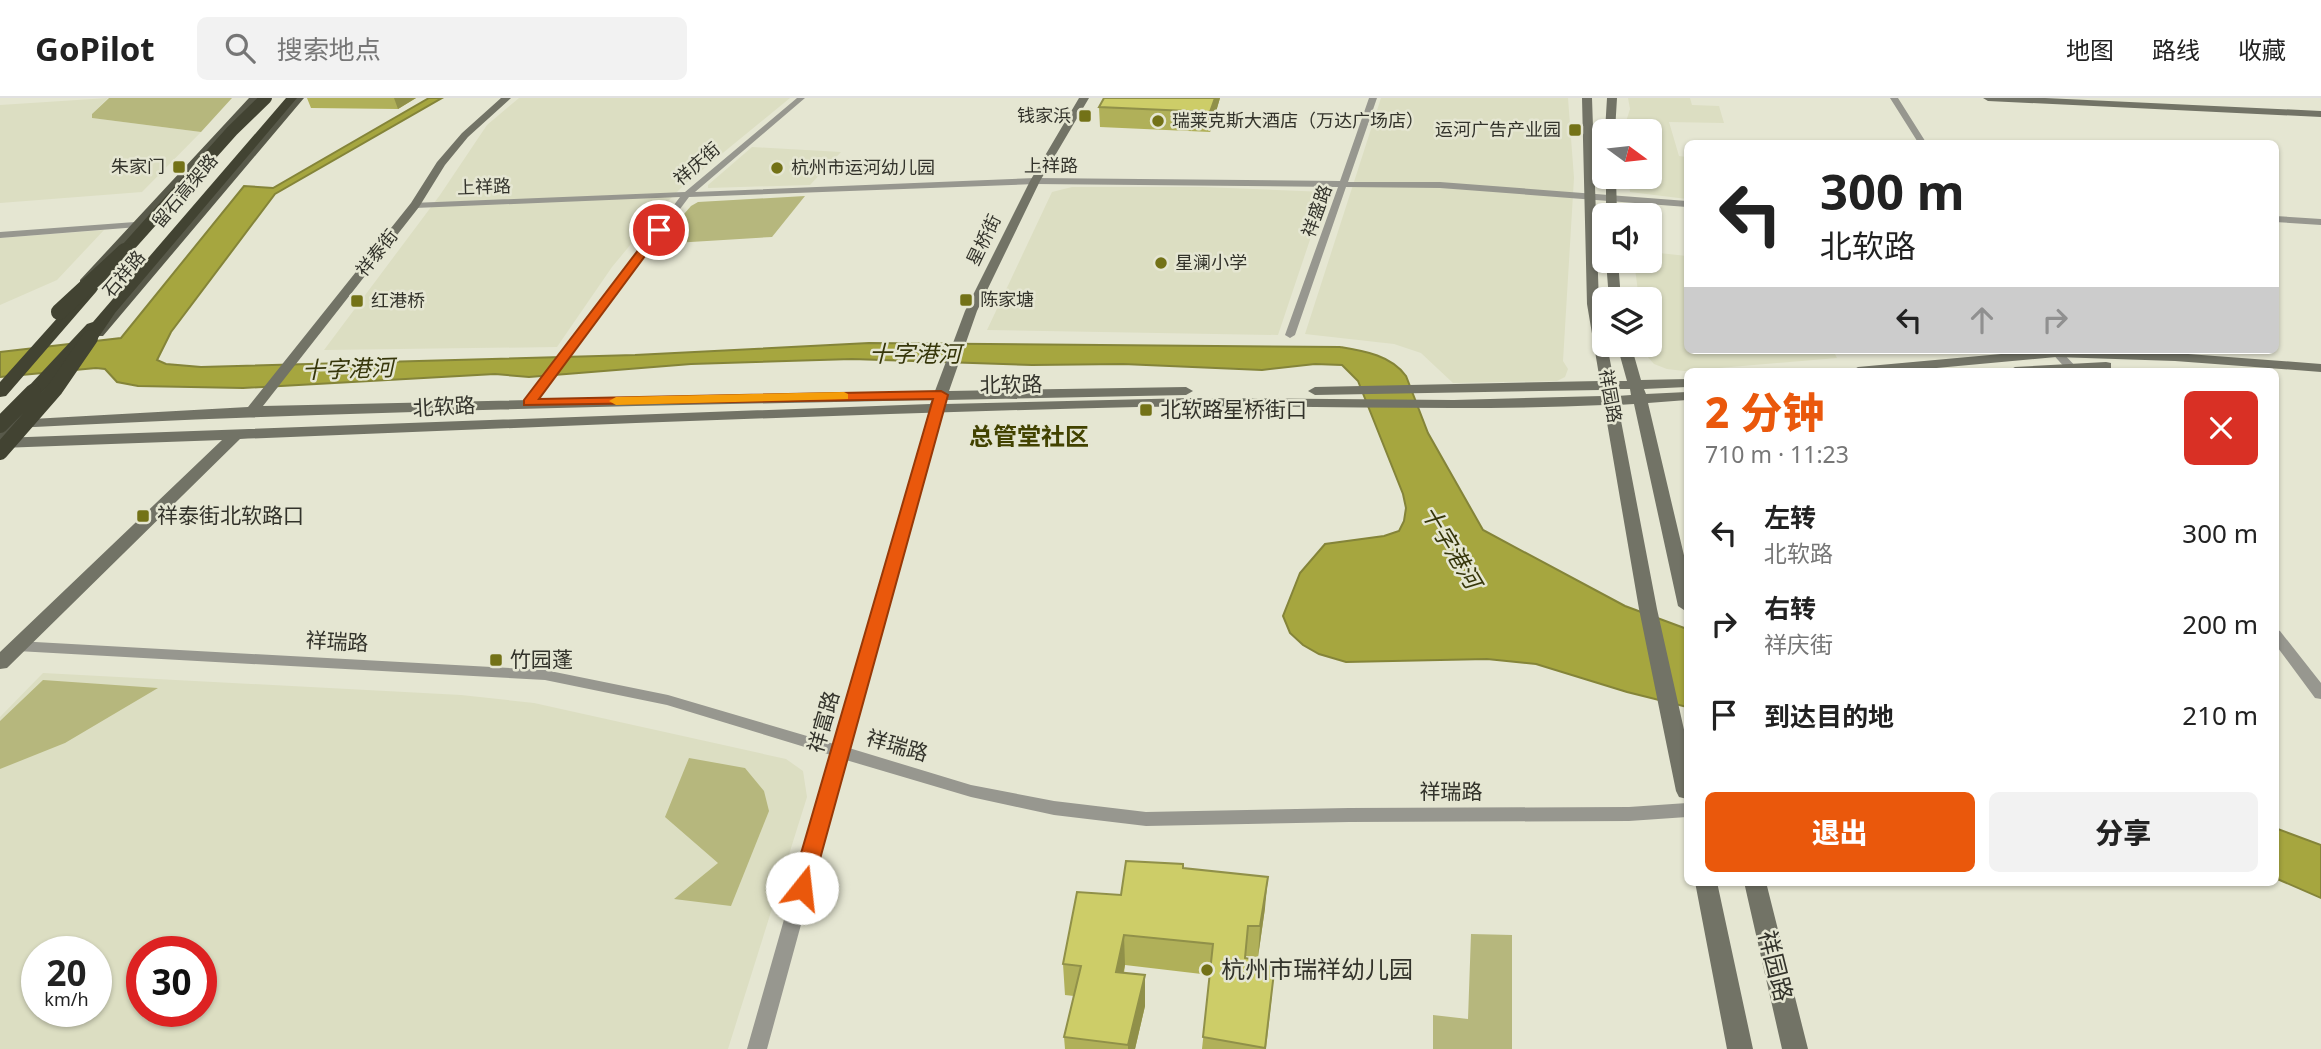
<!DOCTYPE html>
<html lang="zh">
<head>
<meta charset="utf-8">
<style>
	body { margin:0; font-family:"Noto Sans","Noto Sans SC",sans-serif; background:#f2f2f2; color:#222; height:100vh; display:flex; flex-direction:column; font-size:26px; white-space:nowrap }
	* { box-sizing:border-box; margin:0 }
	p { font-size:23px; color:#767676 }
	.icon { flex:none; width:38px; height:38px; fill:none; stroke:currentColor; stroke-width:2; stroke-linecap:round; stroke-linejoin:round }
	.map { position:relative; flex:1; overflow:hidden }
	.side { position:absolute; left:1684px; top:270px; width:595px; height:518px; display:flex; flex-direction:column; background:#fff; border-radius:10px; box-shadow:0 2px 5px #0004 }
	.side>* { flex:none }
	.guide { position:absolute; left:1684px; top:42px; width:595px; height:214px; border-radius:10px; box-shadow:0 2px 5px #0004; background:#fff; color:#222; overflow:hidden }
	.needle { width:46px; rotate:105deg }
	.buttons { position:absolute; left:1592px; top:21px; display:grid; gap:14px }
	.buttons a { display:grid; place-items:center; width:70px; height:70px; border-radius:10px; background:#fff; box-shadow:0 2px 5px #0004; font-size:35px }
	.speed { position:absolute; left:21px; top:838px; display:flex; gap:14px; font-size:35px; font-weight:700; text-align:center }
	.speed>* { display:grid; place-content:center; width:91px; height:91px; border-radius:50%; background:#fff; box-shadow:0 2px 5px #0004; line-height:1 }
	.speed small { font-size:18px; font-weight:400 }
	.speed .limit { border:10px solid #d22; background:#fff; color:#111 }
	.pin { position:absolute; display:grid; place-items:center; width:60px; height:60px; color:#fff; margin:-30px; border:4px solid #fff; border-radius:50%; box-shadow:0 2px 7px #0007 }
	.me { position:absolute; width:77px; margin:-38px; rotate:16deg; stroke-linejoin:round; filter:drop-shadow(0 0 5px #0008) }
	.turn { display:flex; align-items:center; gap:24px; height:147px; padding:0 21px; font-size:32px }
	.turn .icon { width:91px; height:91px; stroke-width:2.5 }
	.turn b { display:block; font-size:49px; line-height:60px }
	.lanes { display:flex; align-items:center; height:66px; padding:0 21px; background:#0003; justify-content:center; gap:35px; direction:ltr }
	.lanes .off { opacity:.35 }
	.round { display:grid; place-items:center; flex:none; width:74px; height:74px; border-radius:10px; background:#f2f2f2 }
	.summary { display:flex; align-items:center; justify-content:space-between; height:119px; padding:0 21px }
	h1 { font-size:42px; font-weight:800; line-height:52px; color:#ea580c }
	.cta { display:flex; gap:14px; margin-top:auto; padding:14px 21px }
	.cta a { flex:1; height:80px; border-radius:10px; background:#ea580c; color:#fff; font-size:28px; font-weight:800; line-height:80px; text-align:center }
	.cta a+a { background:#f2f2f2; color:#222 }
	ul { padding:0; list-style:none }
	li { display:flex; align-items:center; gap:21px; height:91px; padding:0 21px }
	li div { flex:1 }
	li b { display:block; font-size:26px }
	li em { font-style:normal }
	header { display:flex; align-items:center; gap:42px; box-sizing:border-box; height:98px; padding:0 35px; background:#fff; border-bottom:2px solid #e0e0e0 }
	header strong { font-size:33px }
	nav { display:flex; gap:38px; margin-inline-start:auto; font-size:24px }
	.search { width:490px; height:63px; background:#f2f2f2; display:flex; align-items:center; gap:18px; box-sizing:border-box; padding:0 24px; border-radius:10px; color:#767676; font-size:26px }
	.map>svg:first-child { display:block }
	.built { fill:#dcdec2; fill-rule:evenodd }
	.green { fill:#b6b77d }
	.water { fill:#a6a63f; stroke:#848439; stroke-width:2 }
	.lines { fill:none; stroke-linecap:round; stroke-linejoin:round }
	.street { fill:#97978f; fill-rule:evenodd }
	.secondary { fill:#727366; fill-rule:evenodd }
	.primary { fill:#58594a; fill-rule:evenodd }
	.highway { fill:#424332; fill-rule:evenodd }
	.highway-bridge-far1 { stroke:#424332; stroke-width:12 }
	.highway-bridge { stroke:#424332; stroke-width:16 }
	.wall { fill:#b0b059 }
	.shaded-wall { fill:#909049 }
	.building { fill:#cdcd68; stroke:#909049; stroke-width:2 }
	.route { fill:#ea580c; stroke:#983908; stroke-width:2 }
	.slow { fill:#f59e0b }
	.poi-dot { fill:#737217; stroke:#e5e6d2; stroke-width:2.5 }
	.labels { text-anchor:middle; stroke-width:5; stroke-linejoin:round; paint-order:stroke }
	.far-poi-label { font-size:18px; fill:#33332b; stroke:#e5e6d2; text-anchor:start }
	.far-street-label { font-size:18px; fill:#33332b; stroke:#e5e6d2 }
	.street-label { font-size:21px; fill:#33332b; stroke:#e5e6d2 }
	.poi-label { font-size:21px; fill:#33332b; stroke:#e5e6d2; text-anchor:start }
	.water-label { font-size:23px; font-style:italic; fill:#36360a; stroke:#e5e6d2 }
	.quarter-label { font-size:24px; font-weight:bold; fill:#424200; stroke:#e5e6d2 }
	.near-street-label { font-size:24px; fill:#33332b; stroke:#e5e6d2 }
	.near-poi-label { font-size:24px; fill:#33332b; stroke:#e5e6d2; text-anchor:start }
</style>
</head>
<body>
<header>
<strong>GoPilot</strong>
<div class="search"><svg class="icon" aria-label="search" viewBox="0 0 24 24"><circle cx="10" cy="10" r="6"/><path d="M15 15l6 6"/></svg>搜索地点</div>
<nav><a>地图</a><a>路线</a><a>收藏</a></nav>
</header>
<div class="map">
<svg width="2321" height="951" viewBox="0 0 2321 951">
	<rect width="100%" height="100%" fill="#e5e6d2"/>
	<path class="built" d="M108 0 92 16V20L201 34 142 94 0 105V7Z
		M519 0H790L685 86 660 111 612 169 557 249 324 252 440 97 487 27Z
		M1381 0H1568L1574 80 1563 263 1568 271 1565 279 1557 283 1453 285 1421 255 1394 246 1305 236Z
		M1628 0H1690L1692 7 1719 8 1724 25 1669 24 1679 58 1687 59V101L1630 94 1628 79H1650V33H1623L1630 11Z
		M752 49 841 54 810 87 708 90V87Z
		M1202 89 1326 94 1278 237 987 232 1052 94 1072 89Z
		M104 132 57 182 0 207V140Z
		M1650 154 1687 158V252H1833L1837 260 1684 273 1667 271 1654 266 1646 257 1645 247H1650V201H1639L1634 163H1650Z
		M43 575 461 597 534 605 786 661 803 673 807 699 728 951H0V619ZM37 854H96V914H37ZM142 854H201V914H142Z"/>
	<path class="green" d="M109 0H232L201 34 92 20V16Z
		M805 98 772 139 658 146 691 108 698 104Z
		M43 582 158 590 65 645 0 671V623Z
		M689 660 745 670 764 693 769 713 731 808 674 801 718 765 665 719Z
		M1471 836 1512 837V951H1433V917L1468 921Z"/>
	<path class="water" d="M429 0H442L275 96 171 234 157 262 166 266 201 269 635 257 869 245 1340 249C1364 253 1391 257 1406 278L1428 335 1483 432 1625 508 1687 531V609L1627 594 1536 566 1487 561 1346 564 1319 556 1303 547 1290 535 1283 518 1300 475 1325 446 1384 438 1399 433 1404 423 1406 410 1403 396 1358 283 1342 267 1315 266 1262 272 1123 266 1032 267 852 261 691 266 529 279 495 276 243 290 138 288 117 284 105 271 96 270 0 279V254L121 240 244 88 273 90Z
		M2275 730 2321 747V800L2275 780Z"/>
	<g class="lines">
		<path class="street" d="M797 0H805L695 94 1035 80 1340 83 1369 0H1377L1348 84H1440L1687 103V109L1440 90 1346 89 1295 237 1290 240 1285 237 1338 89 1035 86 689 99 533 307H525V303L680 99 415 110 411 107 412 105 685 94Z
			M1890 0H1898L1927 46H1919Z
			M2275 118 2321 121V127L2275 124Z
			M135 124 138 125V129L0 140V134Z
			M2049 252H2060L2080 273H2068Z
			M936 307 942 310 849 650 971 687 1054 703 1146 714 1349 710 1629 709 1687 705V719L1629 723 1349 724 1146 728 1054 717 971 699 846 662 767 951H747L831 657 667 607 545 582 17 553 9 548 17 543 545 572 668 597 834 646 930 310Z
			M2275 531 2280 533 2321 585V601L2315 600 2275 546Z"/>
		<path class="secondary" d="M501 0H511L468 39 445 67 419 109 263 308 935 293 965 213 1030 83 1079 0H1089L1040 83 977 213 949 293 1186 289 1193 293 1186 297 946 302 945 306 1192 300 1454 302 1602 298 1601 292 1315 297 1308 293 1315 289 1600 283 1587 206 1582 0H1592L1599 206 1605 247H1607L1614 283H1627L1617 247H1631L1641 282 1687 281V289L1644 291 1646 296 1687 294V302L1648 305 1687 470V514L1678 508 1634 306 1618 307 1657 511 1687 645V701L1679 699 1676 693 1639 511 1604 307C1449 314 1293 306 1138 309 838 316 539 329 240 341L7 570 0 571V554L222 342 0 350V340L930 306 932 302C625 308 320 314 14 330L7 326 14 322 248 309 411 105 437 64 462 35ZM1616 291H1630L1631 297 1617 298Z
			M1607 0H1617L1615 33H1605Z
			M1983 0H2045L2321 13V19L1988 3Z
			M1606 79H1616L1617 117H1606Z
			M1606 163H1618L1621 201H1609Z
			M2044 252 2175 255 2321 266V274L2175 263 2056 259 1904 273H1851L1858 269Z
			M2106 264 2111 265V271L2008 273 2015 269Z
			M1695 784H1717L1753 951H1727Z
			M1744 784H1766L1808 951H1782Z"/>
		<path class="primary" d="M249 0H259L88 188H80V182Z
			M294 0H304L103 238H93V232Z
			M32 303 39 307 37 310 5 343 0 345V331L27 304Z"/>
		<path class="highway" d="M286 0H297L115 215 96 243 88 244 39 298H27L24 294 27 290 87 226 93 224Z
			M91 187 96 188 98 191 96 194 6 298 0 299V284L86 188Z"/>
		<path class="highway-bridge-far1" d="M123 155 232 33 266 0"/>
		<path class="highway-bridge" d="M59 214 125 153
			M0 327 33 294
			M0 354 55 291 90 240"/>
	</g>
	<path class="wall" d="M307 0H416L398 11 311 10Z
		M1220 0 1210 34 1100 29 1099 9Z
		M1183 770 1265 810 1258 859 1246 858V861L1272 897 1266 951H1202L1210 877 1125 867 1124 875 1145 908 1135 951H1065L1064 939 1074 898 1065 897 1063 866 1121 797Z"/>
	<path class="shaded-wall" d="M394 0H416L398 11Z
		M1215 0H1220L1210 34V14Z
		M1268 779 1265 810 1258 859 1260 828Z
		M1124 837 1125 867 1117 904 1116 874Z
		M1145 877V908L1135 951H1128V947Z"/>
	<path class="building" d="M1104 0H1215L1210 14 1099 9Z
		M1126 763 1183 766V770L1268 779 1260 828H1248L1245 860 1275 866 1265 950 1203 939 1213 846 1124 837 1116 874 1145 877 1128 947 1064 939 1081 868 1063 866 1077 794 1121 797Z"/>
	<path class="route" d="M659 129 662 130V135L539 301 941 293 948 297 812 790 809 796 802 798 794 796 791 790 933 301 524 307V302L655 130Z"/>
	<path class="slow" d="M844 294 848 296V301L616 307 609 303 616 299Z"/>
	<g class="poi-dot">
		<rect x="1078" y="11" width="14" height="14" rx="3.5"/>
		<circle cx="1158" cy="23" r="7"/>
		<rect x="1568" y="25" width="14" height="14" rx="3.5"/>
		<rect x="172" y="62" width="14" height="14" rx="3.5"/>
		<circle cx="777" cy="70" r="7"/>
		<circle cx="1161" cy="165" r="7"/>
		<rect x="959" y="195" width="14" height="14" rx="3.5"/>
		<rect x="350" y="196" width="14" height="14" rx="3.5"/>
		<rect x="1139" y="305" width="14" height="14" rx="3.5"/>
		<rect x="136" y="411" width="14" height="14" rx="3.5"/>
		<rect x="489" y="555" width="14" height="14" rx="3.5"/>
		<circle cx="1207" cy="872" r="7"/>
	</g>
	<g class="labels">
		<g class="far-poi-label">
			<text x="1071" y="24" text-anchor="end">钱家浜</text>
			<text x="1172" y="29">瑞莱克斯大酒店（万达广场店）</text>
			<text x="1561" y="38" text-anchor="end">运河广告产业园</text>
			<text x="165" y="75" text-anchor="end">朱家门</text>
			<text x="791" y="76">杭州市运河幼儿园</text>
			<text x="1175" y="171">星澜小学</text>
			<text x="980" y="208">陈家塘</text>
			<text x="371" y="209">红港桥</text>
		</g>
		<g class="far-street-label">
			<text transform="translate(697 66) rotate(-41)" y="6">祥庆街</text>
			<text x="1051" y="74">上祥路</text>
			<text transform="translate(484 89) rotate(-2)" y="6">上祥路</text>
			<text transform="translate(185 93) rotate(-50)" y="6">留石高架路</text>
			<text transform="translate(1317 113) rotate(-70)" y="6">祥盛路</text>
			<text transform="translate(984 142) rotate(-64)" y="6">星桥街</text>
			<text transform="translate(377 155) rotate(-51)" y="6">祥泰街</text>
			<text transform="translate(124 176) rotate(-50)" y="6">石祥路</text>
			<text transform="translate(1610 298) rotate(80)" y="6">祥园路</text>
		</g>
		<g class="street-label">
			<text transform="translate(1011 287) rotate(-1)" y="7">北软路</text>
			<text transform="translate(444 309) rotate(-3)" y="7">北软路</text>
			<text transform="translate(337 544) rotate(3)" y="7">祥瑞路</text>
			<text transform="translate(824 624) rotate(-74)" y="7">祥富路</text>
			<text transform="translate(897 648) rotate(16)" y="7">祥瑞路</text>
			<text x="1451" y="701">祥瑞路</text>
		</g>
		<g class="poi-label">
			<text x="1160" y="319">北软路星桥街口</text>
			<text x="157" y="425">祥泰街北软路口</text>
			<text x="510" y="569">竹园蓬</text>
		</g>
		<g class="water-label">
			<text x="915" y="264">十字港河</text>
			<text transform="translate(348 271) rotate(-2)" y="8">十字港河</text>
			<text transform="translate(1451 449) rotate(59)" y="8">十字港河</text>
		</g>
		<g class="quarter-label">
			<text x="1029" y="347">总管堂社区</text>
		</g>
		<g class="near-street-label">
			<text transform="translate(1775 868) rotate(76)" y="8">祥园路</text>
		</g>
		<g class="near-poi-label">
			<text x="1221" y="880">杭州市瑞祥幼儿园</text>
		</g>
	</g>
</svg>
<div class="buttons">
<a><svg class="needle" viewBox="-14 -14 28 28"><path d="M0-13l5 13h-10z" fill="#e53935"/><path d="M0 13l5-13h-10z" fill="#767676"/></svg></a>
<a><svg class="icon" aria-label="sound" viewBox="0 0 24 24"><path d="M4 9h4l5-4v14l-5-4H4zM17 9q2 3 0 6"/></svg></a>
<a><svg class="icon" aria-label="layers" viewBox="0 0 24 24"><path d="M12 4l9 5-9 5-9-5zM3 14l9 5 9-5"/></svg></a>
</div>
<div class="speed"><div>20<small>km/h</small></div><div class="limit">30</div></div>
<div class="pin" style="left:659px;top:132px;background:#d93025"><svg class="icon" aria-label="arrive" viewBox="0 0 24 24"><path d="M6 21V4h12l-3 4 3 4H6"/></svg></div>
<svg class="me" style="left:802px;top:790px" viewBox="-20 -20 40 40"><circle r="19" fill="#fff"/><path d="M0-13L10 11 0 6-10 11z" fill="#ea580c"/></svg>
<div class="guide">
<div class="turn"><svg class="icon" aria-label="left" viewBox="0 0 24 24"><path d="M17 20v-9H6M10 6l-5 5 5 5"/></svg><div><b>300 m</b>北软路</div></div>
<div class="lanes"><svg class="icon" aria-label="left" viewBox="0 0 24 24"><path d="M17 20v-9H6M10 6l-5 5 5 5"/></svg><svg class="icon off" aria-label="ahead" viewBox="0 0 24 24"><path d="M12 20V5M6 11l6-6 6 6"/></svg><svg class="icon off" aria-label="right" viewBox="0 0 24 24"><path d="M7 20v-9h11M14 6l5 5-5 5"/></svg></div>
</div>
<section class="side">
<div class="summary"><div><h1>2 分钟</h1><p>710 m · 11:23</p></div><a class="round" style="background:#d93025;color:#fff"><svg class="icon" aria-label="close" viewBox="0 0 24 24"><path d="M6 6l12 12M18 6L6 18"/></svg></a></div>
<ul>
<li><svg class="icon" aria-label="left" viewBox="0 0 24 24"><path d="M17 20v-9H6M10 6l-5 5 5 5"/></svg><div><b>左转</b><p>北软路</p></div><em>300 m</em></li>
<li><svg class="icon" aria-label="right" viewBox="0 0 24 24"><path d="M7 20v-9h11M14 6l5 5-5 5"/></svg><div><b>右转</b><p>祥庆街</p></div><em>200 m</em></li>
<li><svg class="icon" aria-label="arrive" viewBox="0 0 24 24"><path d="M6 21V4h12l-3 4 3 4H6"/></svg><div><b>到达目的地</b></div><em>210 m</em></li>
</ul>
<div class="cta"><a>退出</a><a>分享</a></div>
</section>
</div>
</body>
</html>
